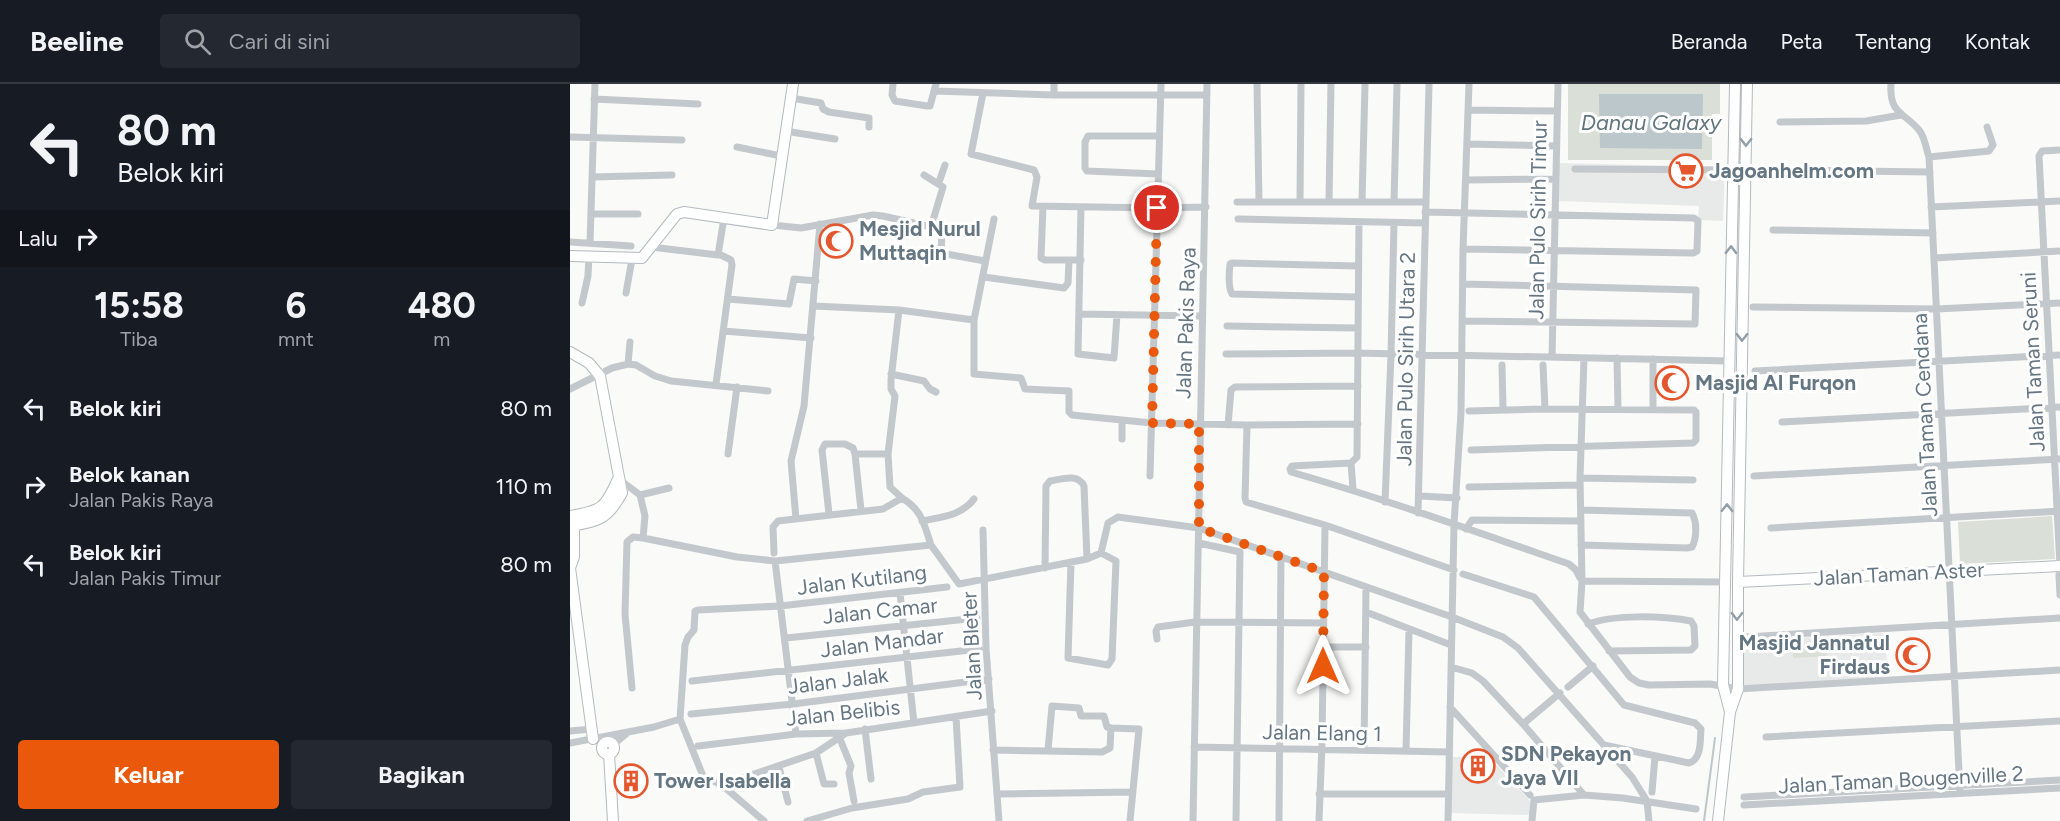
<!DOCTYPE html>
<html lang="id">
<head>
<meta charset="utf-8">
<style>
	body { margin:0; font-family:Figtree,sans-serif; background:#242831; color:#f1f3f6; height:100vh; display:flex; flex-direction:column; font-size:22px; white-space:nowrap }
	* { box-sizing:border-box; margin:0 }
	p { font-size:20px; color:#9ea1a6 }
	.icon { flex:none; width:33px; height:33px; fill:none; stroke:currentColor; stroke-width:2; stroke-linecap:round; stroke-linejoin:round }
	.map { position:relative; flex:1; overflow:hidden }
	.side { display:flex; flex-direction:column; background:#171b24; width:570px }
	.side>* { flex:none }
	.banner { background:#171b24; color:#f1f3f6; overflow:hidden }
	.pin { position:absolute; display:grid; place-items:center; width:51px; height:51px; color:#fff; margin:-26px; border:3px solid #fff; border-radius:50%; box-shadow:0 2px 6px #0007 }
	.me { position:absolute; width:66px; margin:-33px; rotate:0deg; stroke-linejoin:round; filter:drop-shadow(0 0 4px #0008) }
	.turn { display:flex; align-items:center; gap:21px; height:126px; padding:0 18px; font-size:27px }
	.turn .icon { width:78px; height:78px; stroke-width:2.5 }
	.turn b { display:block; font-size:42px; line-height:51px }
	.then { display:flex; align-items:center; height:57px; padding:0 18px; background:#0003; gap:12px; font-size:22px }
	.eta { display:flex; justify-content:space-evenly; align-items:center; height:102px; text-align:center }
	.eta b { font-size:36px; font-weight:700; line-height:42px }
	.primary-button { display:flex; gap:12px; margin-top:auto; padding:12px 18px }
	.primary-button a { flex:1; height:69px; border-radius:6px; background:#ea580c; color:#fff; font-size:24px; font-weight:700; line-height:69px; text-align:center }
	.primary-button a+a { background:#242831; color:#f1f3f6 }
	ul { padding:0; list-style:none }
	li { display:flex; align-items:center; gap:18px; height:78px; padding:0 18px }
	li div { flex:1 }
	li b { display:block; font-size:22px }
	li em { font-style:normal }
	header { display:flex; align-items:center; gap:36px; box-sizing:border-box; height:84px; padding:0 30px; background:#171b24; border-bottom:2px solid #363941 }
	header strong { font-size:28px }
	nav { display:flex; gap:33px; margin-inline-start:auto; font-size:21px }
	.search { width:420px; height:54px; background:#242831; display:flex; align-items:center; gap:15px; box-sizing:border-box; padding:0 21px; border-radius:6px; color:#9ea1a6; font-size:22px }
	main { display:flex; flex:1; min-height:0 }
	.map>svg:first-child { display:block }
	.built { fill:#e8e9e9 }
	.green { fill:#dadfd7 }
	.water { fill:#bbc7cb }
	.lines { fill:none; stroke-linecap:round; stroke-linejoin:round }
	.stream { stroke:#bbc7cb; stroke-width:2 }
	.secondary-casing { stroke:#b3babf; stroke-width:12 }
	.street { stroke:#c3c8cc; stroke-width:7 }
	.secondary { stroke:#fff; stroke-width:10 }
	.oneway { stroke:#939fa8 }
	.route { stroke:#ea580c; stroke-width:10; stroke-dasharray:0 18 }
	.labels { text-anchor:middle; stroke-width:6; stroke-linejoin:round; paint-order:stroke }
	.poi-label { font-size:21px; font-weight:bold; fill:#657683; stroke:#fff; text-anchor:start }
	.street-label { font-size:21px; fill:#657683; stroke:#fff }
	.water-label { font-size:22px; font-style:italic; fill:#60757c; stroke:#fff }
</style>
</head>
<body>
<header>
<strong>Beeline</strong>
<div class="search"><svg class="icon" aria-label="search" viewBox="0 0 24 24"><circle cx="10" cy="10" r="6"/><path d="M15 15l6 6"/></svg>Cari di sini</div>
<nav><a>Beranda</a><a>Peta</a><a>Tentang</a><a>Kontak</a></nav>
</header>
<main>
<section class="side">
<div class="banner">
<div class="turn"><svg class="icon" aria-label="left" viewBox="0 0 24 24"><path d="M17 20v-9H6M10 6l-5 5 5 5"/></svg><div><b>80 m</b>Belok kiri</div></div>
<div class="then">Lalu<svg class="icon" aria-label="right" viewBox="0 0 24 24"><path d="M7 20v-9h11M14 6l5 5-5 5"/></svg></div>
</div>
<div class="eta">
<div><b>15:58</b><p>Tiba</p></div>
<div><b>6</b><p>mnt</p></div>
<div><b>480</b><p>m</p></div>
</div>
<ul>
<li><svg class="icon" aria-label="left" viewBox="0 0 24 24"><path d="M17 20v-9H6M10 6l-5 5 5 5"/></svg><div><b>Belok kiri</b></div><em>80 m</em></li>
<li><svg class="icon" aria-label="right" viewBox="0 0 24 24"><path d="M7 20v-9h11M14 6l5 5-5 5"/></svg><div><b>Belok kanan</b><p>Jalan Pakis Raya</p></div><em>110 m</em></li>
<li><svg class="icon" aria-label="left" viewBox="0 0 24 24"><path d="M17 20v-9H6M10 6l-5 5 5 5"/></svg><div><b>Belok kiri</b><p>Jalan Pakis Timur</p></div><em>80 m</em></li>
</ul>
<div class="primary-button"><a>Keluar</a><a>Bagikan</a></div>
</section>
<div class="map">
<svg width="1490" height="737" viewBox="0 0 1490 737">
	<rect width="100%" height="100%" fill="#fafaf8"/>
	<path class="built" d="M989 79 1155 83 1153 137 1128 136 1129 122 988 117Z
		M1315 549 1318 595 1170 604V557Z
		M882 673H919L960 717V731L881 729Z"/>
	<path class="green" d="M998 0H1150V30H1142V76H998Z
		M1482 432 1485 475 1390 480 1388 438Z
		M1256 558 1257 572 1223 574 1222 560Z"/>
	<path class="water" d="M1029 10H1133L1132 65 1030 64Z"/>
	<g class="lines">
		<path class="stream" d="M1134 737 1145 654"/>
		<g class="secondary-casing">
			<path id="secondary" d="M0 172 72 174 107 130 114 128 202 141 223 0
				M0 268 19 279 30 292 52 409C38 435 28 438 0 442
				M0 432C32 427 35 424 48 395
				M4 432V473L0 484 23 655
				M1168 498 1490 482
				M1160 628 1153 601 1165 0
				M32 664a6 6 0 1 1 12 0a6 6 0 1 1-12 0Z
				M39 670 43 737
				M1148 737 1160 628 1168 605V498L1177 0"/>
		</g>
		<path class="street" d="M323 0 322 11 325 17 357 22H360L366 0
			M687 0 689 117
			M1321 0C1319 30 1334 28 1349 46 1355 53 1356 65 1359 73L1390 709
			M364 7 484 11H637
			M413 9 401 70 464 86 467 93 462 122 587 124 636 123
			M484 11V0
			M221 14 251 19 253 25 259 28 299 34V43
			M24 15 128 20
			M898 26 987 27
			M1210 38 1296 37 1331 31
			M215 47 265 55
			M0 53 112 56
			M897 60 986 62
			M167 63 211 72
			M1359 73 1419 67 1423 61 1417 43
			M1005 85 1163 86
			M1207 86 1360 88
			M588 90 517 87 515 84V58L518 52H589
			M354 91 373 103 361 143
			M22 93 102 91
			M896 96 986 95
			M369 98 375 81
			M730 117 731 0
			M759 117 761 0
			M667 118H855
			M792 118 795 0
			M824 118 827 0
			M473 123 471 174 475 176H511
			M511 123 508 270 544 274 547 231
			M1361 123 1490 117
			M855 128 1124 134 1128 137 1127 167 1123 169 893 165
			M21 130H68
			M424 135 404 236V290L451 294 455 305 499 307V328L502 331 582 339 677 341 788 340
			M668 135 855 139
			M202 141 231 144 303 131 313 132 370 145 372 148 371 169 415 177
			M1203 146 1363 149
			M0 158 61 162
			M20 159 25 0
			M81 163 148 171 154 134
			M1364 174 1490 167
			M414 193 494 204 498 199 499 177
			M893 200 1126 206 1125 240 894 237
			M56 209 62 175
			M787 213 662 210C658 203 659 189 660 180L662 179 788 182
			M158 215 219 220 224 195 246 197
			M12 219 18 192 19 172
			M244 222 329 226 404 236
			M1183 223 1366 225 1490 219
			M329 226 321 295V305L325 312 318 370 320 403 332 414
			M509 230 632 232
			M657 242 788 244
			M153 247 241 254
			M656 270 785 269 1160 277
			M982 273 988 0
			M1014 274 1010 394 1012 497 1010 528 1060 593 1069 599 1079 601 1140 600 1168 605 1490 586
			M1047 274 1048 325
			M1083 275V325
			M58 280 60 258
			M932 281 933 325
			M973 281 975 325
			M1185 287 1490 271
			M321 290 354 297 360 305 366 308
			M146 300 162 181 161 176 149 170
			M0 305 42 284 58 280 66 281 85 292 101 297 198 307
			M899 327 975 325 1124 326 1126 328V356L1123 359 901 366
			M1212 338 1490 323
			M658 341 661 306 665 303 788 302
			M677 341 675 414 676 418 755 441 884 486
			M552 355V336
			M158 370 167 303
			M285 370H318
			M781 379 722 382 720 385 721 388C815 415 907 448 999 480L1006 486 1010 494
			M580 392 591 0
			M1184 392 1490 375
			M1010 394 1123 396
			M50 396 70 411 75 432 73 454 167 473 205 477 361 461 389 500 517 475 514 402C508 389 492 395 480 397L476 402 475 484
			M899 403 1010 401
			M783 405 781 379 787 373 789 138
			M70 411 99 404
			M850 412 887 414
			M815 418 821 271 824 139
			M1011 426 1122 429C1127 438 1127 454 1122 463L1117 464 1011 461
			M848 429 859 0
			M259 430 252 366 255 360H275L283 364 285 370 291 426
			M226 435 221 377 234 322 250 140
			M352 437C372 433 391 432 404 415
			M1201 444 1490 427
			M896 445 902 436 1011 437
			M413 446 416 564 429 737
			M629 459 670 468 666 737
			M204 469 203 443 208 437 313 425 332 414C352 426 354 440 361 461
			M531 469 538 439 548 433 629 444 882 533 933 553 948 564 1062 693 1077 717 1079 737
			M205 477 226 650
			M501 478 498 574 538 581 542 575 546 477 531 469 517 475
			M1490 482 1469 72 1472 67 1490 66
			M893 490 964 513 1054 621 1125 639 1131 645C1130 656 1132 675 1119 679L1034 661
			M1489 491 1490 511
			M1012 497 1155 498
			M330 509 344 639
			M796 528 881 561
			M1018 540C1045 530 1092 532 1121 537L1124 542 1125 562 1121 566 1039 567
			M1176 553 1490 534
			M216 554 407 534
			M587 555 586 547 588 543 625 538 753 539
			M754 563H796
			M881 583 902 589 913 597 953 640 1014 711
			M122 597 409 565
			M998 603 1023 582
			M62 604 55 530 57 458 63 453 73 454
			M880 623 960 711
			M121 630 223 620 419 595
			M953 640 990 609
			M541 644 569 645 560 737
			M295 645 301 695
			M0 647 22 645
			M276 649 246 669 152 701 133 692 110 635 115 561 118 553 124 546 125 527 128 526 210 522 377 503
			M1196 653 1490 637
			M270 655 281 682 279 689 284 717
			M0 659 84 643 110 635
			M44 660 57 649
			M128 662 226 650 276 649 422 627
			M624 663 879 668
			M423 666 532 668 540 664 541 644 537 643 534 632H511L509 624 482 622 478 666
			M794 666 796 503
			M836 667 839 546
			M246 669 254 700H264
			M209 683 218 718
			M152 701 194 737
			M1082 708 1085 672
			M427 710 562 708
			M749 710H878
			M1174 713 1490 696
			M1174 721 1490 704
			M237 737 282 724 338 715 353 708 390 703 386 633
			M623 737 637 0
			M709 737 711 472
			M749 737 752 660 755 441
			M878 737 884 441 891 328 893 165 899 0
			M962 737 964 716 1014 711 1053 714 1126 725"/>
		<use href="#secondary" class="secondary"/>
	</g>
	<defs><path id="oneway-chevron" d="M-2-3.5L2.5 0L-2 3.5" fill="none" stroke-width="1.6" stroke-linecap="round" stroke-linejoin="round" transform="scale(1.5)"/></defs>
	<g class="oneway">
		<use href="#oneway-chevron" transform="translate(1176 58) rotate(91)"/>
		<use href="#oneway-chevron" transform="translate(1161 166) rotate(-89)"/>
		<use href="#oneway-chevron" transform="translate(1172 253) rotate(91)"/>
		<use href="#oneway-chevron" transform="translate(1157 424) rotate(-89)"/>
		<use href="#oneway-chevron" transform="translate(1167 532) rotate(91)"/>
	</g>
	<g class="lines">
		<path class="route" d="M587 124 582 339 629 340V444L754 488 753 582"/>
	</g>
	<defs>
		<g id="supermarket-ring" transform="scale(1.725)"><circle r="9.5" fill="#fff" stroke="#e4572e" stroke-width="1.5"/><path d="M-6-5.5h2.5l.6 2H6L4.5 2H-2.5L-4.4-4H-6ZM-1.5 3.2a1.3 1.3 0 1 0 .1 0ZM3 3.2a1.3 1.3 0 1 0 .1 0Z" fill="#e4572e"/></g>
		<g id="mosque-ring" transform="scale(1.725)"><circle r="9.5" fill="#fff" stroke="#e4572e" stroke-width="1.5"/><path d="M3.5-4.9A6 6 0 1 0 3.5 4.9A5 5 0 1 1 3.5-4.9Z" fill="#e4572e"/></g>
		<g id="building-ring" transform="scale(1.725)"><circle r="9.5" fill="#fff" stroke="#e4572e" stroke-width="1.5"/><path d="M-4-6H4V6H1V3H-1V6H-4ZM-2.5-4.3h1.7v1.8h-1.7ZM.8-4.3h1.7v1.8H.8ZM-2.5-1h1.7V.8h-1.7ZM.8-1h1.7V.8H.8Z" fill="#e4572e"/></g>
	</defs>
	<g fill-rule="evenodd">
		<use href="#supermarket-ring" x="1116" y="87"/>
		<use href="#mosque-ring" x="266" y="157"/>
		<use href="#mosque-ring" x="1102" y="299"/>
		<use href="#mosque-ring" x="1343" y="571"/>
		<use href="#building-ring" x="908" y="682"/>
		<use href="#building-ring" x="61" y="697"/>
	</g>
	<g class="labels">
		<g class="poi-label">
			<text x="1139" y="94">Jagoanhelm.com</text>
			<text x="289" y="152">Mesjid Nurul<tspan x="289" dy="24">Muttaqin</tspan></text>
			<text x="1125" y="306">Masjid Al Furqon</text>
			<text x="1320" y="566" text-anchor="end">Masjid Jannatul<tspan x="1320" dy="24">Firdaus</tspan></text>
			<text x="931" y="677">SDN Pekayon<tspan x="931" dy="24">Jaya VII</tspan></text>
			<text x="84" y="704">Tower Isabella</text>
		</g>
		<g class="street-label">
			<text transform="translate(968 136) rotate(-89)" y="7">Jalan Pulo Sirih Timur</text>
			<text transform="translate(616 239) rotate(-88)" y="7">Jalan Pakis Raya</text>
			<text transform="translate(836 275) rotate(-89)" y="7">Jalan Pulo Sirih Utara 2</text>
			<text transform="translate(1463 278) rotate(-93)" y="7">Jalan Taman Seruni</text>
			<text transform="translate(1355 331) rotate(-93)" y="7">Jalan Taman Cendana</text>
			<text transform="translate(1329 490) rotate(-3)" y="7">Jalan Taman Aster</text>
			<text transform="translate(292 496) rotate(-7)" y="7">Jalan Kutilang</text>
			<text transform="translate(310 527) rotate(-6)" y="7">Jalan Camar</text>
			<text transform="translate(312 559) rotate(-7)" y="7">Jalan Mandar</text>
			<text transform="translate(402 562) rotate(-93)" y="7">Jalan Bleter</text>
			<text transform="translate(268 597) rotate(-7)" y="7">Jalan Jalak</text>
			<text transform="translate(273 629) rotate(-6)" y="7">Jalan Belibis</text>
			<text transform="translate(752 649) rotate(1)" y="7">Jalan Elang 1</text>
			<text transform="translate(1331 696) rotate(-3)" y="7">Jalan Taman Bougenville 2</text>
		</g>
		<g class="water-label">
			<text x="1081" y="46">Danau Galaxy</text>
		</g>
	</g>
</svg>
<div class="pin" style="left:587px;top:124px;background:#d93025"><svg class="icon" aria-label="arrive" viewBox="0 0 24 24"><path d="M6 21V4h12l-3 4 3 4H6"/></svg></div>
<svg class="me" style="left:753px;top:582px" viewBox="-20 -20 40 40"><path d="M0-17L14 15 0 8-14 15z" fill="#ea580c" stroke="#fff" stroke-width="4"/></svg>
</div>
</main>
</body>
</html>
